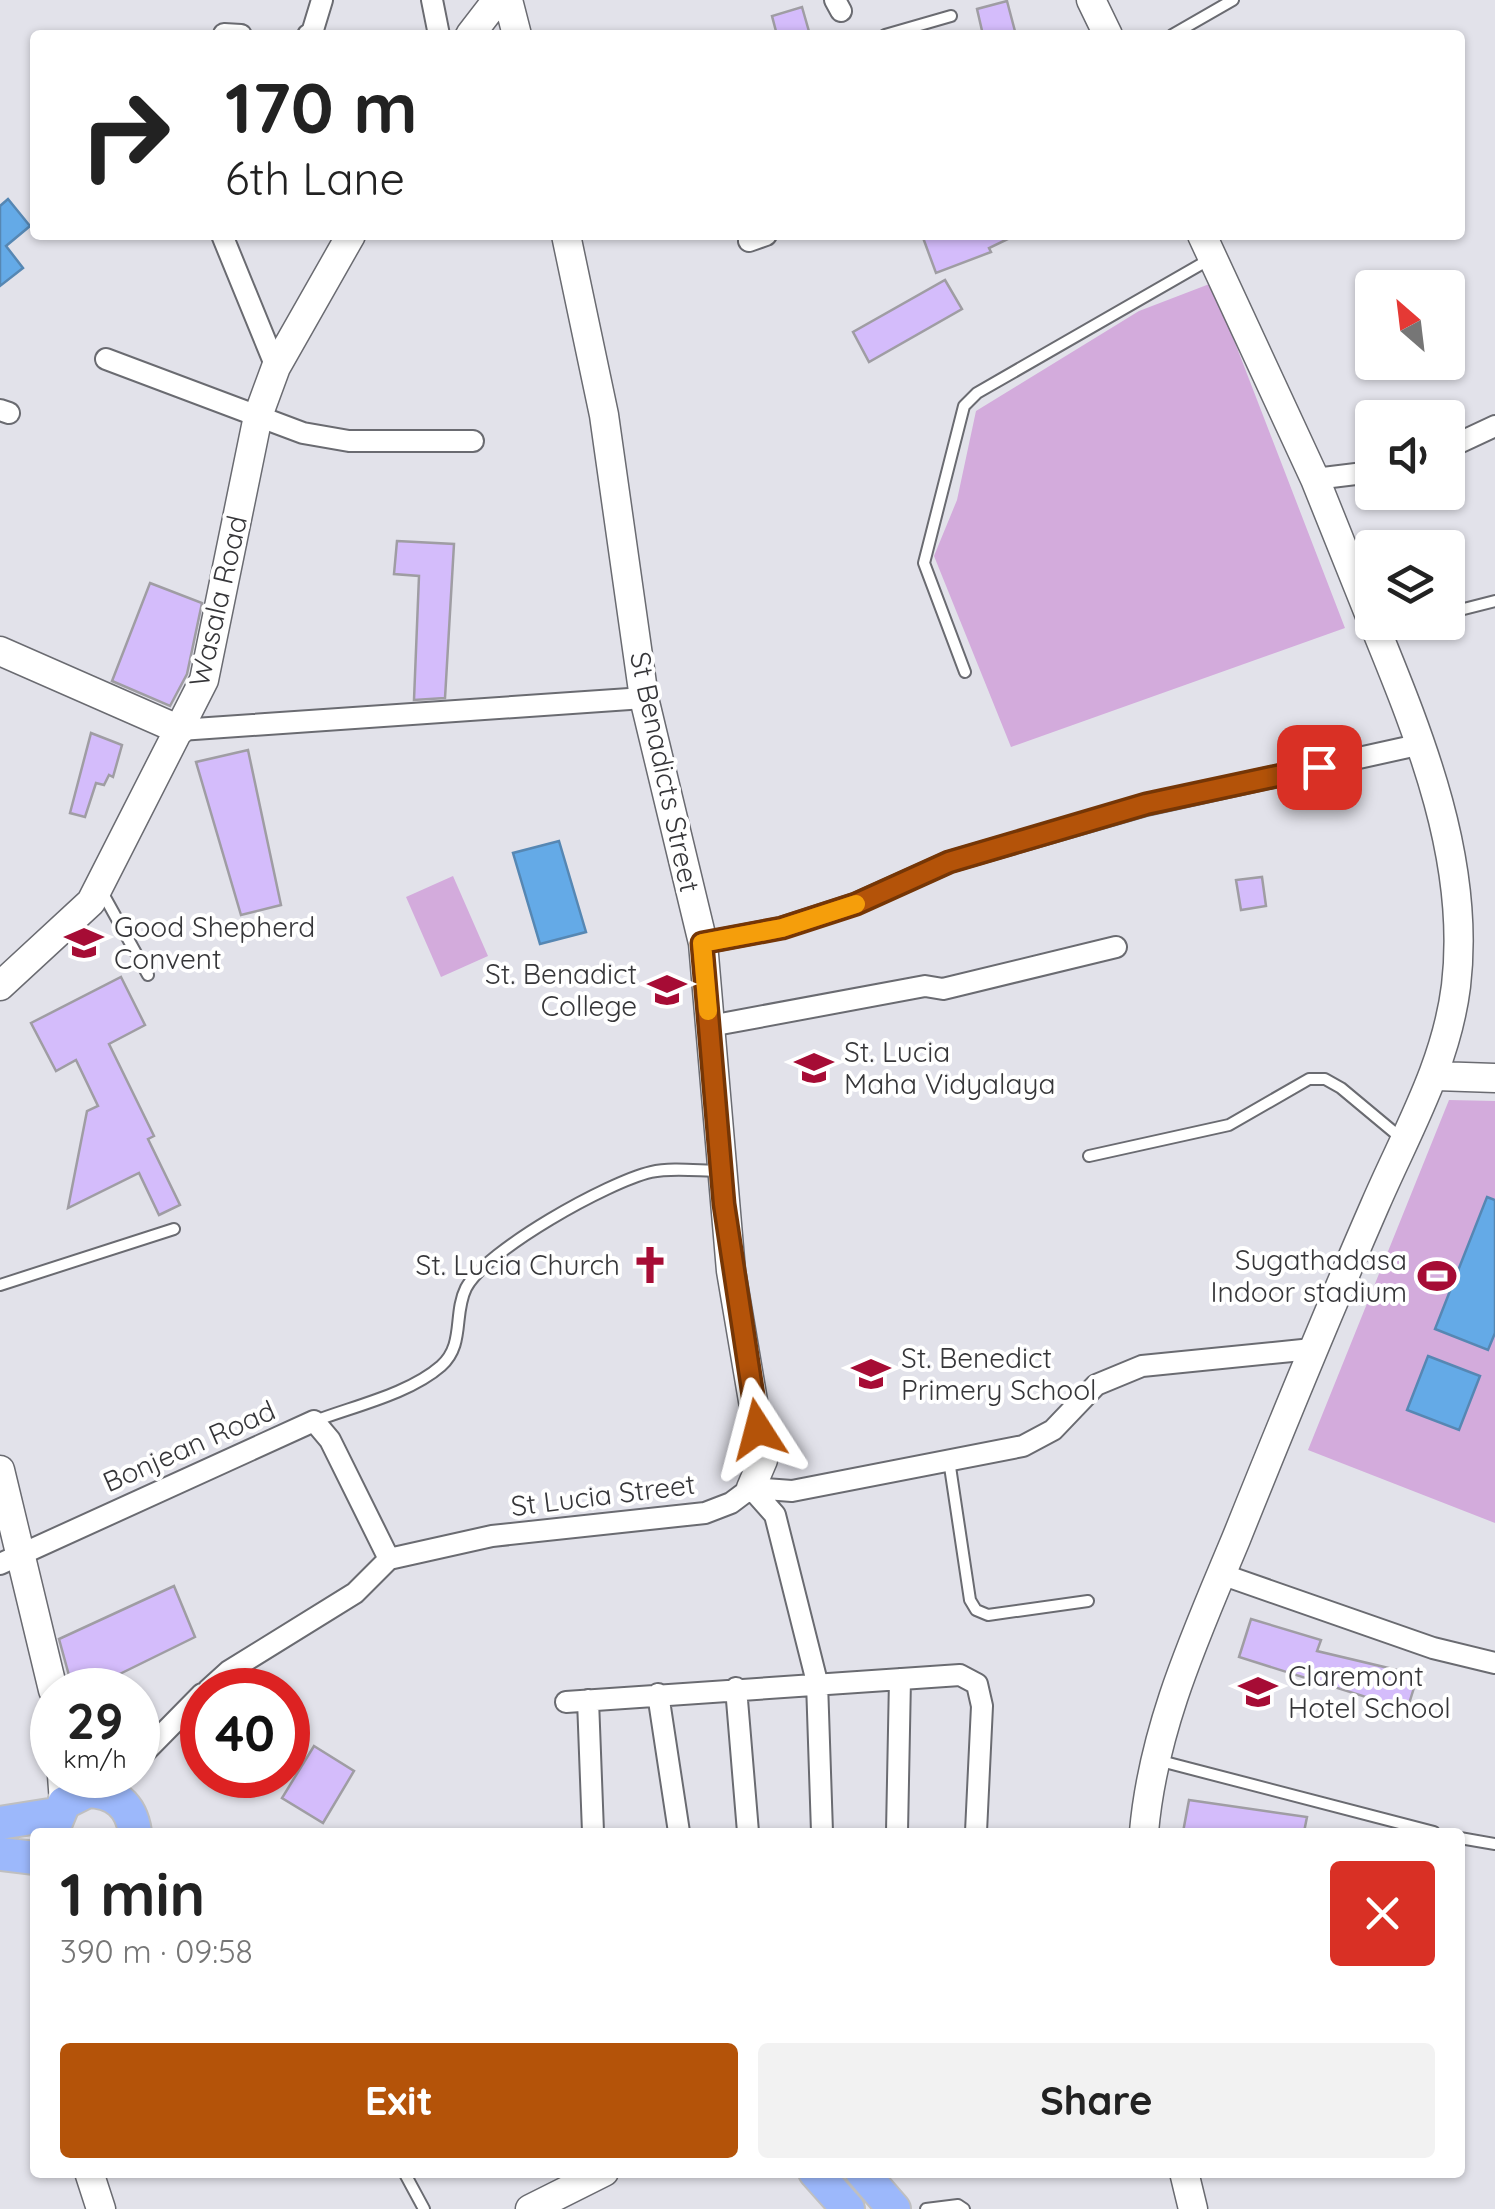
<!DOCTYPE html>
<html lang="en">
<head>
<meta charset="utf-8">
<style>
	body { margin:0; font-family:Quicksand,sans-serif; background:#f2f2f2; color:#222; height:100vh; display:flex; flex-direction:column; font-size:38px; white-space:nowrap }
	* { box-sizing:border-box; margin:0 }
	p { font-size:32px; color:#767676 }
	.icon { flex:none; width:55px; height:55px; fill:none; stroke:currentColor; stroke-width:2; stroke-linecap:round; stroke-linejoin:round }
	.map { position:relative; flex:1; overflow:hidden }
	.drawer { position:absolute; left:30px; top:1828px; width:1435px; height:350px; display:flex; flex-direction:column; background:#fff; border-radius:10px; box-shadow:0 2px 8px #0004 }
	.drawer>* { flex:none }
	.hud { position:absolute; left:30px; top:30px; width:1435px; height:210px; border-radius:10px; box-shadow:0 2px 8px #0004; background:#fff; color:#222; overflow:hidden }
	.needle { width:65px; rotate:332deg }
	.tools { position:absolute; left:1355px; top:270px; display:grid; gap:20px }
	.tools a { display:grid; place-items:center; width:110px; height:110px; border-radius:10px; background:#fff; box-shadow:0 2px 8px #0004; font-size:50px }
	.speed { position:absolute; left:30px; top:1668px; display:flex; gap:20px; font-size:50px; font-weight:700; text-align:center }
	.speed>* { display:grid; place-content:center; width:130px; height:130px; border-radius:50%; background:#fff; box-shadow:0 2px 8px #0004; line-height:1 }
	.speed small { font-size:25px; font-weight:400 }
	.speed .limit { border:15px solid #d22; background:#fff; color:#111 }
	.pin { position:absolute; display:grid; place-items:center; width:85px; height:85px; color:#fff; margin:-42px; border-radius:20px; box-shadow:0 5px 15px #0006 }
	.me { position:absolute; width:110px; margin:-55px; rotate:351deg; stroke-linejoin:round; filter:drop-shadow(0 0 8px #0008) }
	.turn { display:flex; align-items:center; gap:35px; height:210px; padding:0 30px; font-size:45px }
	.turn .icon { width:130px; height:130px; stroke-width:2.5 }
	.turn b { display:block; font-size:70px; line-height:85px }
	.round { display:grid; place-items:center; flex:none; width:105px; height:105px; border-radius:10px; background:#f2f2f2 }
	.headline { display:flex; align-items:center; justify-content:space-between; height:170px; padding:0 30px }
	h1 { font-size:60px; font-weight:700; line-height:75px }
	.action { display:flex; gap:20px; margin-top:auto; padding:20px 30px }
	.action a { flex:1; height:115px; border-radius:10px; background:#b45309; color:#fff; font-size:40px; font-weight:700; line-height:115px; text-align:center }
	.action a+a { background:#f2f2f2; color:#222 }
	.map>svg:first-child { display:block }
	.green { fill:#d3abdc }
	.water { fill:#64aae7; stroke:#5687b3; stroke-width:2.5 }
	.building { fill:#d4bcfb; stroke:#9f9da3; stroke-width:2.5 }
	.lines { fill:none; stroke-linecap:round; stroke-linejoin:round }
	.lane-casing { stroke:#6a6b71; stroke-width:14 }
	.street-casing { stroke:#6a6b71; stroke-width:24 }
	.secondary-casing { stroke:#6a6b71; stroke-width:31 }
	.primary-casing { stroke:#bfbfc0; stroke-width:36 }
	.lane { stroke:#fff; stroke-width:10 }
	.street { stroke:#fff; stroke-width:20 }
	.secondary { stroke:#fff; stroke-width:28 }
	.primary { stroke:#9cb8fb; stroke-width:32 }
	.route-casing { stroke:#753606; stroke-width:25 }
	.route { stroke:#b45309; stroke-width:18 }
	.slow { stroke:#f59e0b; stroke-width:18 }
	.labels { text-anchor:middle; stroke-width:8; stroke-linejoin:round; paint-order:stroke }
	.street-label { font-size:28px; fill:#363639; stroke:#fff }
	.poi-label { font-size:28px; fill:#363639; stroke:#fff; text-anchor:start }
</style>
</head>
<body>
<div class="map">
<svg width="1495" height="2209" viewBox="0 0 1495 2209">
	<rect width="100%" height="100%" fill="#e2e2ea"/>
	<path class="green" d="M1212 283 1345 628 1011 747 934 556 957 500 976 411 1139 311Z
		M453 876 488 956 441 977 406 897Z
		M1449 1100 1495 1101V1523L1308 1450Z"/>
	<path class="water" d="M8 199 30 226 6 246 23 268 0 286V206Z
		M559 841 586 932 540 944 513 853Z
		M1487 1197 1495 1200V1333L1488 1350 1435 1329Z
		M1428 1356 1480 1376 1459 1430 1407 1410Z"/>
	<path class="building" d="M1007 1 1016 35H983L977 9Z
		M802 7 810 35H777L772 16Z
		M922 235H1016L989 248 991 252 936 273Z
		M945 280 962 309 869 362 853 332Z
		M397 541 454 544 445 698 414 700 419 576 394 574Z
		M150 583 202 603 187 674 170 706 112 681Z
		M91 733 122 745 113 777 109 775 104 785 96 783 85 817 70 813Z
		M248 750 281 905 241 915 196 762Z
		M1262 877 1266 906 1241 910 1236 880Z
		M121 977 145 1025 109 1044 154 1136 148 1139 180 1205 159 1215 139 1173 68 1208 87 1111 98 1106 76 1060 56 1071 31 1023Z
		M174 1586 195 1637 87 1690H73L59 1639Z
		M1251 1619 1321 1640 1317 1651 1418 1675 1407 1710 1239 1657Z
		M314 1746 354 1771 323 1823 282 1798Z
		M1189 1800 1307 1817 1304 1832H1183Z"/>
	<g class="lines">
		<g class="lane-casing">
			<path id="lane" d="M885 35 951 16
				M1172 35 1233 0
				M1448 613 1495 601
				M1377 630 1408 622
				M965 672 924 563 964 406 977 393 1212 258
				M102 892 148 975
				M1089 1156 1229 1125 1309 1079H1325L1341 1088 1401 1138
				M0 1285 174 1229
				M315 1421C354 1406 409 1394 441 1366 465 1345 453 1314 466 1288 486 1250 608 1182 651 1172 672 1167 699 1171 720 1171
				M949 1460 970 1600 976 1610 988 1615 1088 1601
				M1157 1760 1434 1832
				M1460 1838 1495 1844
				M404 2172 424 2209
				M926 2209 958 2205 964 2209"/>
		</g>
		<g class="street-casing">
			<path id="street" d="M432 0 439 35
				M835 0 841 11
				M224 34 241 35
				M308 35 312 33 322 0
				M222 235 276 367
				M749 241 766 235
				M106 359 303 433 349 441H473
				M0 410 9 413
				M1448 448 1495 426
				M1315 479 1372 472
				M180 730 644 698
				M703 943 781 928 855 904 949 862 1146 805 1422 744
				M710 1026 925 986 943 989 1116 947
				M751 1488 775 1515 817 1682 822 1832
				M0 1564 314 1421 330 1440 389 1559
				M1221 1574 1433 1648 1495 1663
				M736 1688 748 1832
				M208 1690 229 1671 355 1593 389 1559 492 1536 705 1513 731 1503 751 1488 792 1491 1023 1446 1053 1430 1096 1385 1142 1366 1312 1349
				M658 1694 679 1832
				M588 1700 593 1832
				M566 1702 960 1675 977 1684 982 1706 976 1832
				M138 1759 202 1694
				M897 1832 900 1679"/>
		</g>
		<g class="secondary-casing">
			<path id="secondary" d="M508 0 517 35
				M1091 0 1108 35
				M470 35 497 0
				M566 235 604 415 644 698 703 943 731 1271 763 1460 751 1488
				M1202 235 1315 479 1372 621
				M0 651 180 730
				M0 986 91 902 204 680 258 416 276 367 351 235
				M1436 1076 1495 1078
				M0 1470 53 1690
				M62 1775 64 1803
				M1144 1832C1153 1728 1196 1635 1236 1539 1281 1427 1327 1315 1375 1205 1406 1133 1446 1066 1456 986 1471 860 1420 737 1373 622
				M89 2172 101 2209
				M1184 2172 1193 2209
				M530 2209 604 2172"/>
		</g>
		<g class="primary-casing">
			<path id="primary" d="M0 1823 56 1814
				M52 1832 64 1803 88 1791C115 1792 131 1805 135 1832
				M0 1854 35 1858
				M815 2172 848 2209
				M862 2172 894 2209"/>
		</g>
		<use href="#lane" class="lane"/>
		<use href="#street" class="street"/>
		<use href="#secondary" class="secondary"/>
		<use href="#primary" class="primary"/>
	</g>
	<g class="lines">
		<g class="route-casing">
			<path id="route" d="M758 1429 724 1204 702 943 782 928 856 904 949 862 1146 804 1319 767"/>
		</g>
		<use href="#route" class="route"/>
		<path class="slow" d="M708 1011 702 943 782 928 856 904"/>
	</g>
	<defs>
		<g id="school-bare" transform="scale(3)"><path d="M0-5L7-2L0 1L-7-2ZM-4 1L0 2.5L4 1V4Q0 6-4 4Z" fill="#a60c35" stroke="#fff" stroke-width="2.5" paint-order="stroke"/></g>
		<g id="church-bare" transform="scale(3)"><path d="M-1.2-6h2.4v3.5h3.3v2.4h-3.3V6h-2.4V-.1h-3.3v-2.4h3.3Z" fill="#a60c35" stroke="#fff" stroke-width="2.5" paint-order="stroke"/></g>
		<g id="stadium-bare" transform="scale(3)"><path d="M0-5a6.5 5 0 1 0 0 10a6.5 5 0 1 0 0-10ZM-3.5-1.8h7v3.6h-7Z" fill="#a60c35" stroke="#fff" stroke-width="2.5" paint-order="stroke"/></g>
	</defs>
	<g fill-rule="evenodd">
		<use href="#school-bare" x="84" y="943"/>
		<use href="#school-bare" x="667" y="990"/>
		<use href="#school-bare" x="814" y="1068"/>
		<use href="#church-bare" x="650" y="1265"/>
		<use href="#stadium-bare" x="1437" y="1276"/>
		<use href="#school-bare" x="871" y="1374"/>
		<use href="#school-bare" x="1258" y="1692"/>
	</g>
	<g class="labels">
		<g class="street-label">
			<text transform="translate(218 601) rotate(-77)" y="10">Wasala Road</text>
			<text transform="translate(665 772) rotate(78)" y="10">St Benadicts Street</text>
			<text transform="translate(189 1446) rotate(-24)" y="10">Bonjean Road</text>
			<text transform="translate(603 1495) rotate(-7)" y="10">St Lucia Street</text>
		</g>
		<g class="poi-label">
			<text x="114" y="937">Good Shepherd<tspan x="114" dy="32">Convent</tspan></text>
			<text x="637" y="984" text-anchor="end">St. Benadict<tspan x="637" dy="32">College</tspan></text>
			<text x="844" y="1062">St. Lucia<tspan x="844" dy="32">Maha Vidyalaya</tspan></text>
			<text x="1407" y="1270" text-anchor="end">Sugathadasa<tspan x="1407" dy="32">Indoor stadium</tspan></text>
			<text x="620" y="1275" text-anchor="end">St. Lucia Church</text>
			<text x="901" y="1368">St. Benedict<tspan x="901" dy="32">Primery School</tspan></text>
			<text x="1288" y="1686">Claremont<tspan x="1288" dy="32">Hotel School</tspan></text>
		</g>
	</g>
</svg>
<div class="tools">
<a><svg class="needle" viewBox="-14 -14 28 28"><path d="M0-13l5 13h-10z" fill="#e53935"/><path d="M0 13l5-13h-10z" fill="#767676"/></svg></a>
<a><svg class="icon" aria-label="sound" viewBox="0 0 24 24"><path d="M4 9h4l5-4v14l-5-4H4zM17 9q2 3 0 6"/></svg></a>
<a><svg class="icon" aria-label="layers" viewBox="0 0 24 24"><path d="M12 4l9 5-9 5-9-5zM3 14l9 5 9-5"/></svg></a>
</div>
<div class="speed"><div>29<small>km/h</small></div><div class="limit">40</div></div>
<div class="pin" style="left:1319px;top:767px;background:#d93025"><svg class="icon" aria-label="arrive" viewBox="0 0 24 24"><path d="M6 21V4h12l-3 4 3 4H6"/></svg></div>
<svg class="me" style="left:758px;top:1429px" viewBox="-20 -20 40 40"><path d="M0-17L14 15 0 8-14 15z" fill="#b45309" stroke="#fff" stroke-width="4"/></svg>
<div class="hud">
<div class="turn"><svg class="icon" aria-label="right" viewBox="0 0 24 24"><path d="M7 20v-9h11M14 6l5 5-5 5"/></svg><div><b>170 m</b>6th Lane</div></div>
</div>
<section class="drawer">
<div class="headline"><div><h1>1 min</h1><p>390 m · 09:58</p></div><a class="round" style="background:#d93025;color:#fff"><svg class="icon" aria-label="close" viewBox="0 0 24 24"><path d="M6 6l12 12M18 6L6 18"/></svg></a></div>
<div class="action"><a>Exit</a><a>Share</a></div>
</section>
</div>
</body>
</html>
